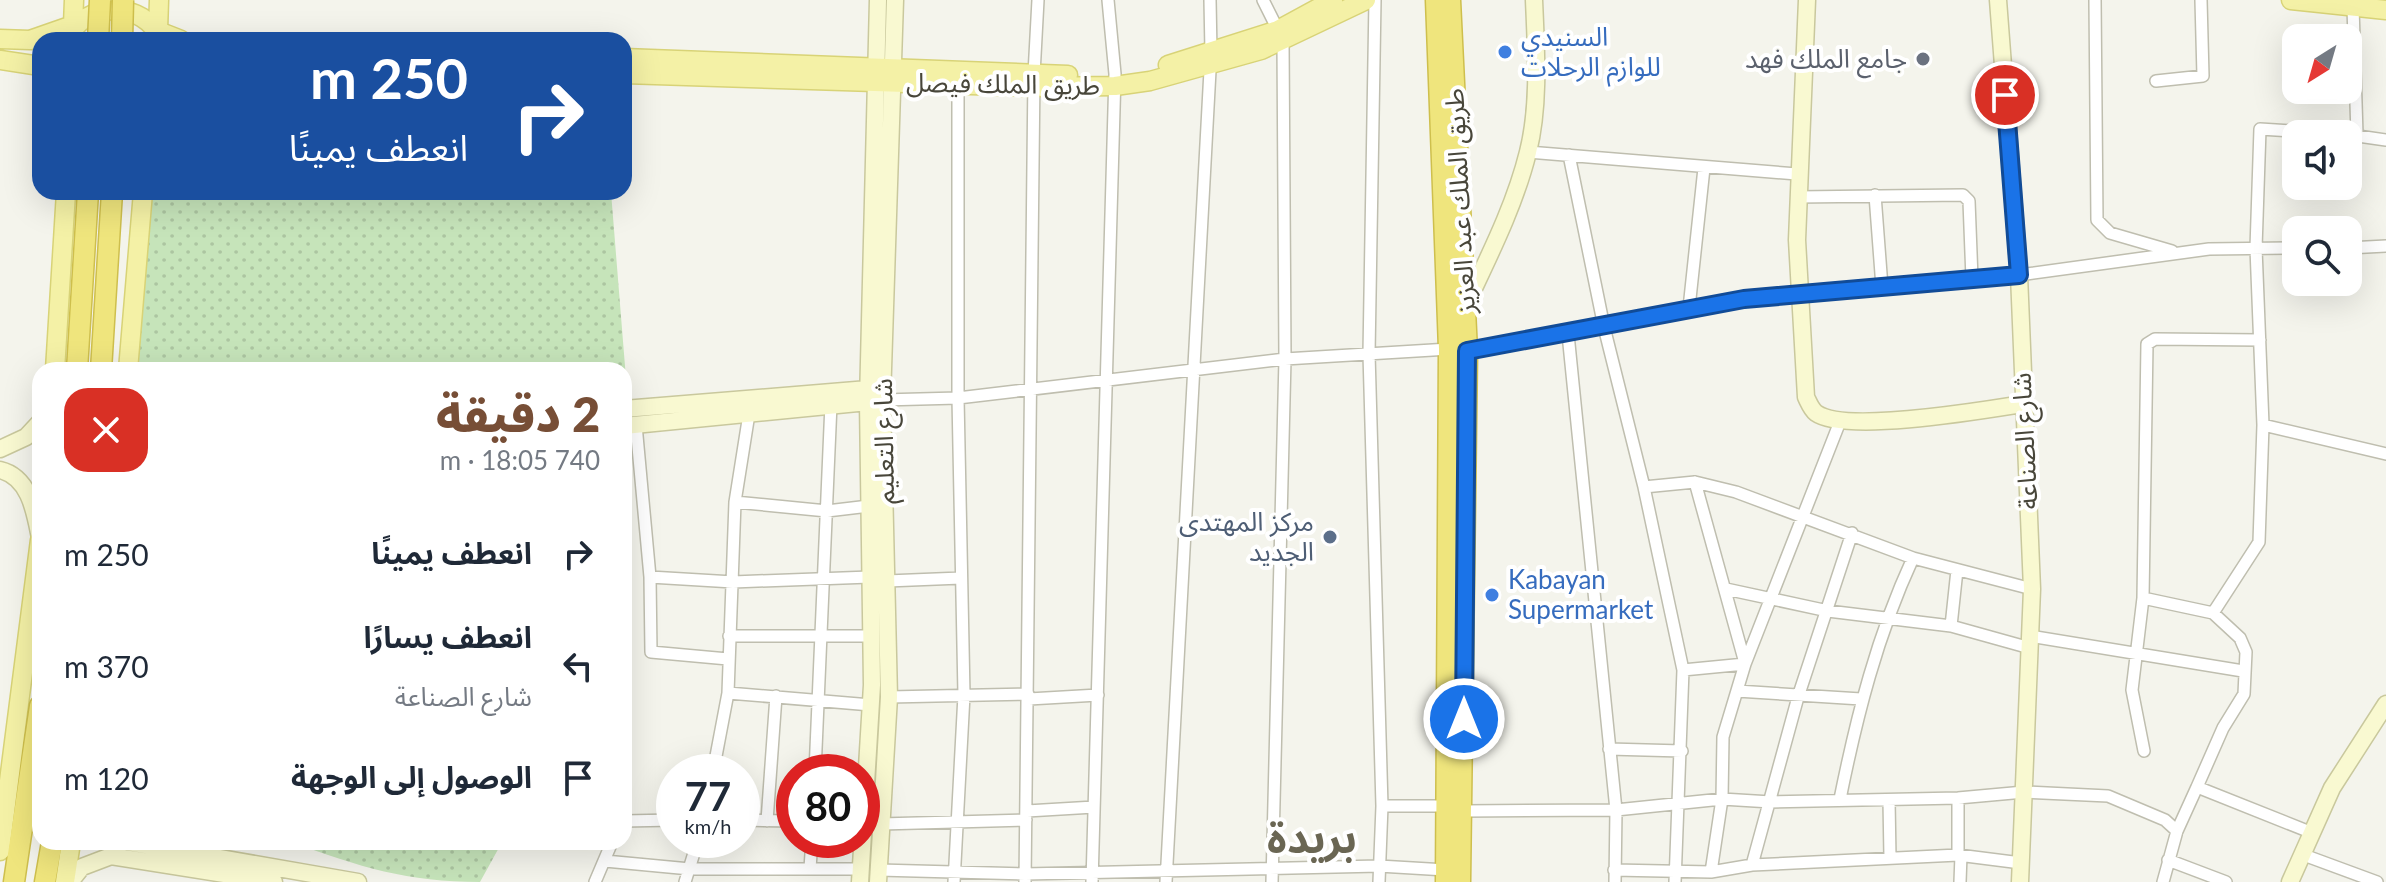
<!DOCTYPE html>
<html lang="ar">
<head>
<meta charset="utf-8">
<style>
	body { margin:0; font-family:Lato,"Noto Sans Arabic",sans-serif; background:#f6f6f7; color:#1f2937; direction:rtl; height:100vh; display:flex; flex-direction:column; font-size:30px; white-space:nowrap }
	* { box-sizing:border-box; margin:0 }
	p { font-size:26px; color:#747a83 }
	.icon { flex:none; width:44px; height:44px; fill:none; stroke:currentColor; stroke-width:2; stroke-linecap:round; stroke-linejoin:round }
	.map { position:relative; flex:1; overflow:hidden; direction:ltr }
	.details { position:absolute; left:32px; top:362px; width:600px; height:488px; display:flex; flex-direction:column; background:#fff; border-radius:24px; box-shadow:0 8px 32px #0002; direction:rtl }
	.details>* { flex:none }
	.top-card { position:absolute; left:32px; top:32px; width:600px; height:168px; border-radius:24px; box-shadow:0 8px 32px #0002; direction:rtl; background:#1a4fa0; color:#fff; overflow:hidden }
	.needle { width:52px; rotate:217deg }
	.controls { position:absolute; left:2282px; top:24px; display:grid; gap:16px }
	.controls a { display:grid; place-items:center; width:80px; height:80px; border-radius:16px; background:#fff; box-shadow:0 8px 32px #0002; font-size:40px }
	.speed { position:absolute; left:656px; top:754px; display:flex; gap:16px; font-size:40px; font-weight:700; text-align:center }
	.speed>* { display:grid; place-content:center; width:104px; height:104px; border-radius:50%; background:#fff; box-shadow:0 8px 32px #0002; line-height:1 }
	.speed small { font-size:20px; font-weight:400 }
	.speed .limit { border:12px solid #d22; background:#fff; color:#111 }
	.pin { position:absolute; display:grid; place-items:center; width:68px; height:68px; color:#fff; margin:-34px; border:4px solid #fff; border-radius:50%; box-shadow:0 2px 8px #0007 }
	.me { position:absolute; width:88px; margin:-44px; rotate:0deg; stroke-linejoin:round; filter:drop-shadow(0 0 6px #0008) }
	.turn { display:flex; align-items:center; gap:28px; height:168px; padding:0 32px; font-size:36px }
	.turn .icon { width:104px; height:104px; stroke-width:2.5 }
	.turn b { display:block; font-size:56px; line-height:68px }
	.round { display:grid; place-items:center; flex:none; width:84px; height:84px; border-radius:24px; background:#f6f6f7 }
	.overview { display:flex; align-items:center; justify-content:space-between; height:136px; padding:0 32px }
	h1 { font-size:48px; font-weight:800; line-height:60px; color:#774e36 }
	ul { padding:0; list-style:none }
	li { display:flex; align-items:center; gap:24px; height:112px; padding:0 32px }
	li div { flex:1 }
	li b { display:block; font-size:30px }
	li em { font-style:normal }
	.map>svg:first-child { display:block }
	.grass { fill:url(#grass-dots) }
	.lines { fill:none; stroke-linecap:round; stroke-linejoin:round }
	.street-casing { stroke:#bfbeaf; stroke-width:14 }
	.secondary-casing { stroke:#c9c89d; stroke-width:19 }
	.primary-casing { stroke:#d8d377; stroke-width:21 }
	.highway-casing { stroke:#cebf4d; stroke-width:23 }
	.street { stroke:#fff; stroke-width:11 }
	.secondary { stroke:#f9f9d1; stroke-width:16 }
	.primary { stroke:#f4f1a6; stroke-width:18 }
	.highway { stroke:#efe57d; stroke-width:20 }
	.highway-bridge-casing { stroke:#cebf4d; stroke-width:23; stroke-linecap:butt }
	.highway-bridge { stroke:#efe57d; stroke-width:20 }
	.route-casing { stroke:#114b97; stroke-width:20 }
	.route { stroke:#1a73e8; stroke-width:14 }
	.shop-dot { fill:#3f7fe0; stroke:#fff; stroke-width:3 }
	.worship-dot { fill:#6b7280; stroke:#fff; stroke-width:3 }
	.service-dot { fill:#5c6f8a; stroke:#fff; stroke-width:3 }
	.labels { text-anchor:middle; stroke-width:8; stroke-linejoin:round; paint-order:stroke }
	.shop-label { font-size:26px; fill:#366cbe; stroke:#fff; text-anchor:start }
	.worship-label { font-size:26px; fill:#5b616d; stroke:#fff; text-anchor:end }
	.street-label { font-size:26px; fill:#48463a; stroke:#fff }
	.service-label { font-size:26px; fill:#4e5e75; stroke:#fff; text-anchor:end }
	.town-label { font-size:42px; font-weight:bold; fill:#6a6653; stroke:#fff }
</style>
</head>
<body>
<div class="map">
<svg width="2386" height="882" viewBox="0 0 2386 882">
	<defs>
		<pattern id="grass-dots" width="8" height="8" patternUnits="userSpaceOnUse" patternTransform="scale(2)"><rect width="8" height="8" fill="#c6e4ba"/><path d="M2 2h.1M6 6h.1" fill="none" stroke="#acc5a1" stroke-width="1.8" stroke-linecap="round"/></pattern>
	</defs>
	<rect width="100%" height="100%" fill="#f4f4ec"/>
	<path class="grass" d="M153 192H611L627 391 624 370H136Z
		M292 842H513L501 844 480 882C408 882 359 867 292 842Z"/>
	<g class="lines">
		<g class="street-casing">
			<path id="street" d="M1263 0 1278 30
				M1375 0 1369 354 1382 806 1379 882
				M2095 0 2097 220 2110 233 2172 251
				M2353 7 2357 135
				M2156 81 2203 76 2201 0
				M2351 135 2386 140
				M1528 152 1797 174
				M1569 155 1604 327 1644 487 1683 670 1675 882
				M1875 195 1882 287
				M1797 197 1963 195 1969 201 1972 279
				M2348 248 2386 246
				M1689 308 1704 168
				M1568 334 1616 810 1615 882
				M1467 351 1744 299 2019 275 2209 249 2296 248
				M882 400 958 398 1285 359 1449 349
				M636 425 650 577 651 652 728 659
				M2263 425 2386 454
				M1695 482 1745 663
				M1644 487 1695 482 1736 492 1913 558 2032 589
				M735 502 827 511 869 506
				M650 577 733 582 870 577
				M887 581 961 578
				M1726 589 1828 611 1951 626 2030 648
				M2143 598 2147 344 2155 339 2260 340
				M2213 613 2259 542 2263 425 2256 248 2260 129 2341 134
				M1951 626 1957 570
				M729 636H871
				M2030 636 2243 671
				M1683 670 1745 664
				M1737 691 1861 699
				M728 693 871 705
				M889 697 1028 694
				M1029 699 1098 695
				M1609 749 1682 751
				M2144 751 2132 690 2143 598 2213 613 2240 638 2246 652 2244 694 2223 728 2197 787
				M713 772 728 693 735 502 749 414
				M815 772 831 404
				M1958 798V855
				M1840 799C1857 715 1877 636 1913 558
				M1889 800 1890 858
				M1382 806H1447
				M1027 811 1094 807
				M1464 811 1616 810 1722 799 1771 802 1958 798 2024 792 2108 796 2165 820 2177 831
				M742 820 794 821
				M624 821 674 820
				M767 821 776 696
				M881 824 1026 820
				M2301 854 2377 882
				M2168 860 2226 882
				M605 861 690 869H861
				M1752 865 1798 697 1852 533
				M810 868 812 840
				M879 870 1025 874 1379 866 1446 870
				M1614 870 1711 872 1752 865 1958 855 2021 863
				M1711 872 1722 799 1723 737 1745 664 1841 419
				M595 882 612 842
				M685 882 698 840
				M954 882 964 695 958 398V85
				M1025 882 1034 74 1038 0
				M1092 882 1115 74 1108 0
				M1166 882 1211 52 1210 0
				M1272 882 1285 359 1283 41
				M1960 882 1961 855
				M2163 882 2177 831 2197 787 2310 832"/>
		</g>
		<g class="secondary-casing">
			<path id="secondary" d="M1807 0 1797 240 1806 397C1809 403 1811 409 1816 413 1845 434 1985 410 2023 404
				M1998 0 2019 275 2032 589 2020 882
				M1466 305C1489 256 1515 205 1528 152 1540 104 1536 49 1534 0
				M624 409 868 389
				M624 426 868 402
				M0 449 26 437 40 422
				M0 470C30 477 35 513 40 538
				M128 842 358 882
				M70 882 82 867 111 856 274 882
				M860 882 872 685 868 402 878 0
				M878 882 889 697 882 400 895 0
				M2290 882 2332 788 2386 704"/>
		</g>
		<g class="primary-casing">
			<path id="primary" d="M159 0 158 31 181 40
				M2291 0 2386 10
				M0 39 30 40 73 25 74 0
				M67 40C84 0 145 0 161 40
				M624 58 1068 75
				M0 60 40 66
				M1168 65 1278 30 1333 0
				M624 74 1034 87 1115 86 1150 81 1261 50 1366 0
				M55 370 66 192
				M128 370 143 192
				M0 851 40 540
				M65 882 71 842"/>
		</g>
		<g class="highway-casing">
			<path id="highway" d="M1436 0 1449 349 1446 882
				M1450 0 1467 351 1460 882
				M77 370 88 192
				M101 370 112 192
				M14 882 40 706
				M45 882 52 842"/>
		</g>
		<use href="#street" class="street"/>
		<use href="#secondary" class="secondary"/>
		<use href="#primary" class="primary"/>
		<use href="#highway" class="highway"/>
		<g class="highway-bridge-casing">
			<path id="highway-bridge" d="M98 40 100 0
				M122 40 123 0"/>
		</g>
		<use href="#highway-bridge" class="highway-bridge"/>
	</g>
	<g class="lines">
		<g class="route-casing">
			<path id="route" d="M1464 719 1467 351 1744 299 2019 275 2005 95"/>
		</g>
		<use href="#route" class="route"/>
	</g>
	<g class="shop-dot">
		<circle cx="1505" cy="52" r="8"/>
		<circle cx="1492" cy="595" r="8"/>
	</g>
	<circle class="worship-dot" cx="1923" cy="59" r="8"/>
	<circle class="service-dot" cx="1330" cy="537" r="8"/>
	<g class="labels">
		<g class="shop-label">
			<text x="1521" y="46">السنيدي<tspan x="1521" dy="30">للوازم الرحلات</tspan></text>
			<text x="1508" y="589">Kabayan<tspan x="1508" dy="30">Supermarket</tspan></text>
		</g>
		<g class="worship-label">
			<text x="1907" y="68">جامع الملك فهد</text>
		</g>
		<g class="street-label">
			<text transform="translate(1003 84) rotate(1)" y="9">طريق الملك فيصل</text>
			<text transform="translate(1460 201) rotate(-93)" y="9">طريق الملك عبد العزيز</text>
			<text transform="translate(884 441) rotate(-91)" y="9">شارع التعليم</text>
			<text transform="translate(2025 441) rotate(-93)" y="9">شارع الصناعة</text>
		</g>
		<g class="service-label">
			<text x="1314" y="531">مركز المهتدى<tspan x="1314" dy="30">الجديد</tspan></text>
		</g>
		<g class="town-label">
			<text x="1312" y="853">بريدة</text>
		</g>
	</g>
</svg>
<div class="controls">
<a><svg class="needle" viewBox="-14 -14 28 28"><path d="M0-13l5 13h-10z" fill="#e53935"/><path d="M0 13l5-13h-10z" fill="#747a83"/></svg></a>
<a><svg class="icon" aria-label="sound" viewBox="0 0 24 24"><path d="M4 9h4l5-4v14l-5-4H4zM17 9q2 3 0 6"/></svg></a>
<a><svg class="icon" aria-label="search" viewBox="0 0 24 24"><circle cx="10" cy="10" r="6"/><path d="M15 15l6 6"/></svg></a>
</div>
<div class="speed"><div>77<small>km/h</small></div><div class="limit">80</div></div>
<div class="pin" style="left:2005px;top:95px;background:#d93025"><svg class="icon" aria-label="arrive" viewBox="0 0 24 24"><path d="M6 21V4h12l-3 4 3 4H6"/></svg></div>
<svg class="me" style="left:1464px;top:719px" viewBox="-20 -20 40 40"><circle r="17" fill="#1a73e8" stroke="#fff" stroke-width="3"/><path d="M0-11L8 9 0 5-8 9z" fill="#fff"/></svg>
<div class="top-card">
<div class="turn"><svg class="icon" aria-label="right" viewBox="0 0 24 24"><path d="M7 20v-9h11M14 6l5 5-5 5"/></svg><div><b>250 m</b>انعطف يمينًا</div></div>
</div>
<section class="details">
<div class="overview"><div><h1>2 دقيقة</h1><p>740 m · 18:05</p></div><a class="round" style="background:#d93025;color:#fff"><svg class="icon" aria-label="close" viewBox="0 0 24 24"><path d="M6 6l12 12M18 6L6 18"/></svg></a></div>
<ul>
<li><svg class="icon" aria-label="right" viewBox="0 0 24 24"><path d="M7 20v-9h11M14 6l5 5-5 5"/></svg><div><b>انعطف يمينًا</b></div><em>250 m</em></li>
<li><svg class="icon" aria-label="left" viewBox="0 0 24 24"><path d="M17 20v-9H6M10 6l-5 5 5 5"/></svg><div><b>انعطف يسارًا</b><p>شارع الصناعة</p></div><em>370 m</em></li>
<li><svg class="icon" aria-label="arrive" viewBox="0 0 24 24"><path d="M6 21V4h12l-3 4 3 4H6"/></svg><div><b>الوصول إلى الوجهة</b></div><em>120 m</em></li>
</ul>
</section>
</div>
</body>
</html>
